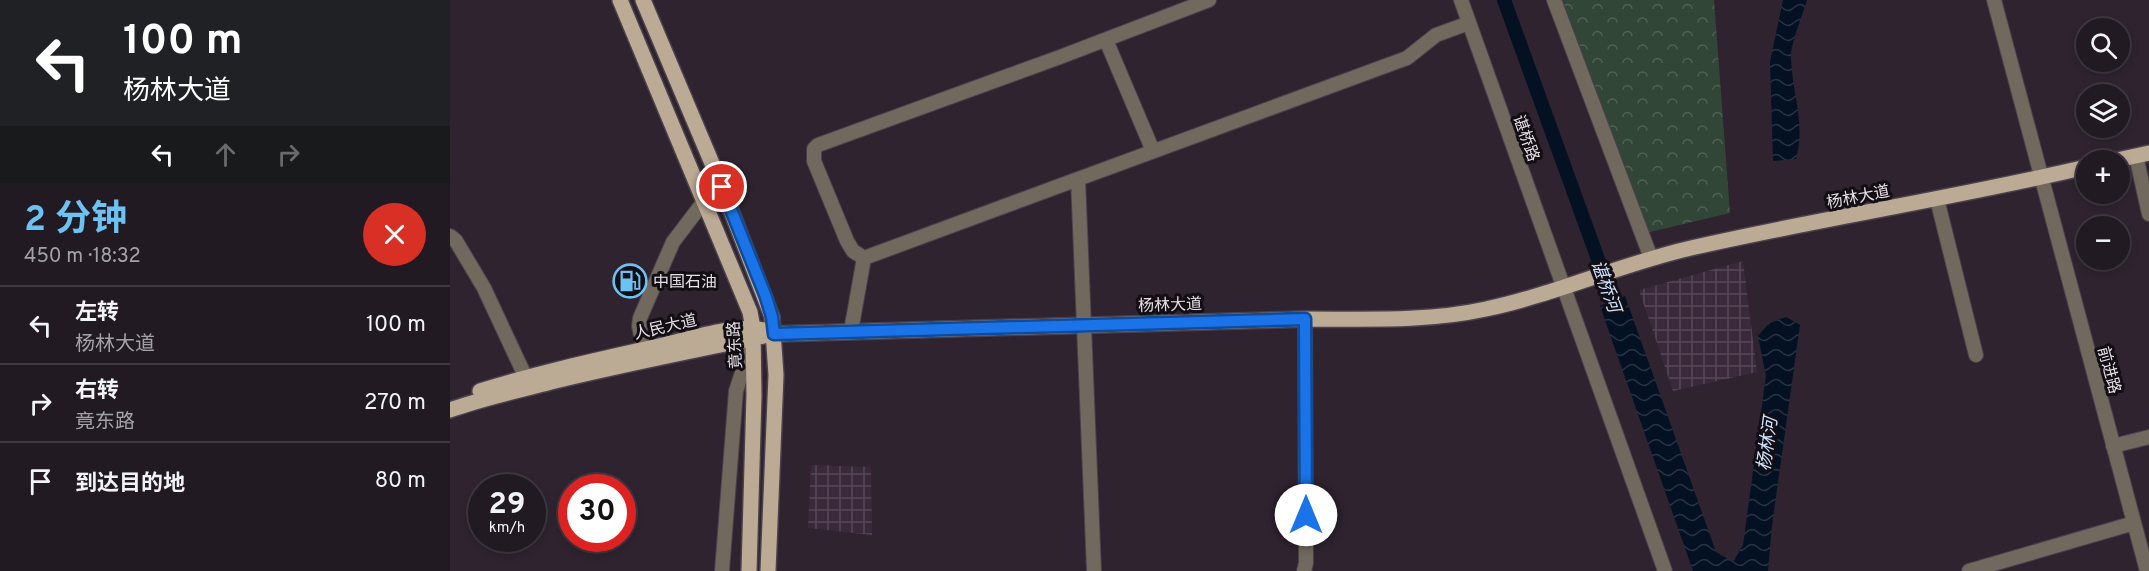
<!DOCTYPE html>
<html lang="zh">
<head>
<meta charset="utf-8">
<style>
	body { margin:0; font-family:Overpass,"Noto Sans SC",sans-serif; background:#2a232b; color:#f1f3f6; height:100vh; display:flex; flex-direction:column; font-size:22px; white-space:nowrap }
	* { box-sizing:border-box; margin:0 }
	p { font-size:20px; color:#a2a1a6 }
	.icon { flex:none; width:33px; height:33px; fill:none; stroke:currentColor; stroke-width:2; stroke-linecap:round; stroke-linejoin:round }
	.map { position:relative; flex:1; overflow:hidden }
	.panel { display:flex; flex-direction:column; background:#221a23; width:450px }
	.panel>* { flex:none }
	.top-card { background:#202124; color:#fff; overflow:hidden }
	.fabs { position:absolute; left:1626px; top:18px; display:grid; gap:12px }
	.fabs a { display:grid; place-items:center; width:54px; height:54px; border-radius:50%; background:#221a23; box-shadow:0 3px 9px #0003,0 0 0 2px #3f3841; font-size:30px }
	.speed { position:absolute; left:18px; top:474px; display:flex; gap:12px; font-size:30px; font-weight:700; text-align:center }
	.speed>* { display:grid; place-content:center; width:78px; height:78px; border-radius:50%; background:#221a23; box-shadow:0 3px 9px #0003,0 0 0 2px #3f3841; line-height:1 }
	.speed small { font-size:15px; font-weight:400 }
	.speed .limit { border:9px solid #d22; background:#fff; color:#111 }
	.pin { position:absolute; display:grid; place-items:center; width:51px; height:51px; color:#fff; margin:-26px; border:3px solid #fff; border-radius:50%; box-shadow:0 2px 6px #0007 }
	.me { position:absolute; width:66px; margin:-33px; rotate:0deg; stroke-linejoin:round; filter:drop-shadow(0 0 4px #0008) }
	.turn { display:flex; align-items:center; gap:21px; height:126px; padding:0 24px; font-size:27px }
	.turn .icon { width:78px; height:78px; stroke-width:2.5 }
	.turn b { display:block; font-size:42px; line-height:51px }
	.lanes { display:flex; align-items:center; height:57px; padding:0 24px; background:#0003; justify-content:center; gap:30px; direction:ltr }
	.lanes .off { opacity:.35 }
	.round { display:grid; place-items:center; flex:none; width:63px; height:63px; border-radius:32px; background:#2a232b }
	.overview { display:flex; align-items:center; justify-content:space-between; height:102px; padding:0 24px }
	h1 { font-size:36px; font-weight:700; line-height:45px; color:#6cc3f2 }
	ul { padding:0; list-style:none }
	li { display:flex; align-items:center; gap:18px; height:78px; padding:0 24px; border-top:2px solid #3f3841 }
	li div { flex:1 }
	li b { display:block; font-size:22px }
	li em { font-style:normal }
	main { display:flex; flex:1; min-height:0 }
	.map>svg:first-child { display:block }
	.industrial { fill:url(#industrial-grid) }
	.forest { fill:url(#forest-crowns) }
	.water { fill:url(#water-waves) }
	.lines { fill:none; stroke-linecap:round; stroke-linejoin:round }
	.canal { stroke:#031123; stroke-width:14 }
	.minor-casing { stroke:#4b414c; stroke-width:16 }
	.major-casing { stroke:#4b414c; stroke-width:18 }
	.minor { stroke:#71695e; stroke-width:14 }
	.major { stroke:#bbaa94; stroke-width:15 }
	.route-casing { stroke:#114b97; stroke-width:15 }
	.route { stroke:#1a73e8; stroke-width:10 }
	.labels { text-anchor:middle; stroke-width:6; stroke-linejoin:round; paint-order:stroke }
	.street-label { font-size:16px; fill:#e6dee6; stroke:#130e14 }
	.poi-label { font-size:16px; fill:#e6dee6; stroke:#130e14; text-anchor:start }
	.water-label { font-size:18px; font-style:italic; fill:#cce2fd; stroke:#130e14 }
</style>
</head>
<body>
<main>
<section class="panel">
<div class="top-card">
<div class="turn"><svg class="icon" aria-label="left" viewBox="0 0 24 24"><path d="M17 20v-9H6M10 6l-5 5 5 5"/></svg><div><b>100 m</b>杨林大道</div></div>
<div class="lanes"><svg class="icon" aria-label="left" viewBox="0 0 24 24"><path d="M17 20v-9H6M10 6l-5 5 5 5"/></svg><svg class="icon off" aria-label="ahead" viewBox="0 0 24 24"><path d="M12 20V5M6 11l6-6 6 6"/></svg><svg class="icon off" aria-label="right" viewBox="0 0 24 24"><path d="M7 20v-9h11M14 6l5 5-5 5"/></svg></div>
</div>
<div class="overview"><div><h1>2 分钟</h1><p>450 m · 18:32</p></div><a class="round" style="background:#d93025;color:#fff"><svg class="icon" aria-label="close" viewBox="0 0 24 24"><path d="M6 6l12 12M18 6L6 18"/></svg></a></div>
<ul>
<li><svg class="icon" aria-label="left" viewBox="0 0 24 24"><path d="M17 20v-9H6M10 6l-5 5 5 5"/></svg><div><b>左转</b><p>杨林大道</p></div><em>100 m</em></li>
<li><svg class="icon" aria-label="right" viewBox="0 0 24 24"><path d="M7 20v-9h11M14 6l5 5-5 5"/></svg><div><b>右转</b><p>竟东路</p></div><em>270 m</em></li>
<li><svg class="icon" aria-label="arrive" viewBox="0 0 24 24"><path d="M6 21V4h12l-3 4 3 4H6"/></svg><div><b>到达目的地</b></div><em>80 m</em></li>
</ul>
</section>
<div class="map">
<svg width="1699" height="571" viewBox="0 0 1699 571">
	<defs>
		<pattern id="industrial-grid" width="8" height="8" patternUnits="userSpaceOnUse" patternTransform="scale(1.5)"><rect width="8" height="8" fill="#39293a"/><path d="M0 4h8M4 0v8" fill="none" stroke="#564856"/></pattern>
		<pattern id="forest-crowns" width="20" height="18" patternUnits="userSpaceOnUse" patternTransform="scale(1.5)"><rect width="20" height="18" fill="#324638"/><path d="M2 6a3 3 0 1 1 6 0M12 15a3 3 0 1 1 6 0" fill="none" stroke="#506055"/></pattern>
		<pattern id="water-waves" width="16" height="10" patternUnits="userSpaceOnUse" patternTransform="scale(1.5)"><rect width="16" height="10" fill="#031123"/><path d="M0 5q4-4 8 0t8 0" fill="none" stroke="#283343"/></pattern>
	</defs>
	<rect width="100%" height="100%" fill="#2e232f"/>
	<path class="industrial" d="M1293 261 1307 372 1223 391 1189 290Z
		M361 465 421 467 422 535 358 528Z"/>
	<path class="forest" d="M1111 0H1264L1280 213 1196 233Z"/>
	<path class="water" d="M1333 0H1357C1353 14 1340 45 1341 58 1342 94 1356 123 1346 159L1323 161 1320 62Z
		M1175 296 1266 552 1283 562 1293 545 1316 376 1308 336 1318 324 1336 317 1350 325 1322 525 1318 571H1243L1150 306Z"/>
	<g class="lines">
		<path class="canal" d="M1054 0 1169 317"/>
		<g class="minor-casing">
			<path id="minor" d="M1011 0 1215 571
				M1104 0 1201 258
				M1544 0 1697 571
				M656 40 703 151
				M1686 156 1699 214
				M628 179 957 58 986 35 1019 23
				M1487 199 1526 355
				M0 236 6 241 34 288 76 378
				M414 258 403 251 397 241 364 161V149L368 145 610 57 759 0
				M401 331 414 258 628 179 644 571
				M194 350 189 326 190 318 223 242 255 200
				M1663 446 1699 437
				M272 571 286 391 301 345
				M854 571 856 563 855 319
				M1519 571 1684 523"/>
		</g>
		<g class="major-casing">
			<path id="major" d="M170 0 300 312 303 328 304 395 299 571
				M193 0 272 187 322 317 326 375 318 571
				M1667 160 1699 153
				M30 391C90 372 152 359 213 345 239 339 289 323 313 330
				M0 410C33 398 67 391 101 382 175 364 250 349 324 334L855 319C915 319 977 322 1036 309 1106 294 1171 264 1241 248 1372 218 1505 198 1636 167"/>
		</g>
		<use href="#minor" class="minor"/>
		<use href="#major" class="major"/>
	</g>
	<g class="lines">
		<g class="route-casing">
			<path id="route" d="M272 187 316 297 322 317 324 334 855 319 856 515"/>
		</g>
		<use href="#route" class="route"/>
	</g>
	<defs>
		<g id="fuel-ring" transform="scale(1.725)"><circle r="9.5" fill="#130e14" stroke="#6cc3f2" stroke-width="1.5"/><path d="M-5.5-6h7V0h2V4h1.3V-2.5L3-4.5l.8-.8L6-3V5H2.5V1h-1V6h-7ZM-4.2-4.7v3.2H.2V-4.7Z" fill="#6cc3f2"/></g>
	</defs>
	<g fill-rule="evenodd">
		<use href="#fuel-ring" x="180" y="281"/>
	</g>
	<g class="labels">
		<g class="street-label">
			<text transform="translate(1077 138) rotate(70)" y="6">谌桥路</text>
			<text transform="translate(1408 196) rotate(-11)" y="6">杨林大道</text>
			<text transform="translate(720 304) rotate(-2)" y="6">杨林大道</text>
			<text transform="translate(215 326) rotate(-13)" y="6">人民大道</text>
			<text transform="translate(284 345) rotate(-93)" y="6">竟东路</text>
			<text transform="translate(1660 370) rotate(75)" y="6">前进路</text>
		</g>
		<g class="poi-label">
			<text x="203" y="287">中国石油</text>
		</g>
		<g class="water-label">
			<text transform="translate(1156 286) rotate(70)" y="6">谌桥河</text>
			<text transform="translate(1317 444) rotate(-82)" y="6">杨林河</text>
		</g>
	</g>
</svg>
<div class="fabs">
<a><svg class="icon" aria-label="search" viewBox="0 0 24 24"><circle cx="10" cy="10" r="6"/><path d="M15 15l6 6"/></svg></a>
<a><svg class="icon" aria-label="layers" viewBox="0 0 24 24"><path d="M12 4l9 5-9 5-9-5zM3 14l9 5 9-5"/></svg></a>
<a>+</a>
<a>−</a>
</div>
<div class="speed"><div>29<small>km/h</small></div><div class="limit">30</div></div>
<div class="pin" style="left:272px;top:187px;background:#d93025"><svg class="icon" aria-label="arrive" viewBox="0 0 24 24"><path d="M6 21V4h12l-3 4 3 4H6"/></svg></div>
<svg class="me" style="left:856px;top:515px" viewBox="-20 -20 40 40"><circle r="19" fill="#fff"/><path d="M0-13L10 11 0 6-10 11z" fill="#1a73e8"/></svg>
</div>
</main>
</body>
</html>
